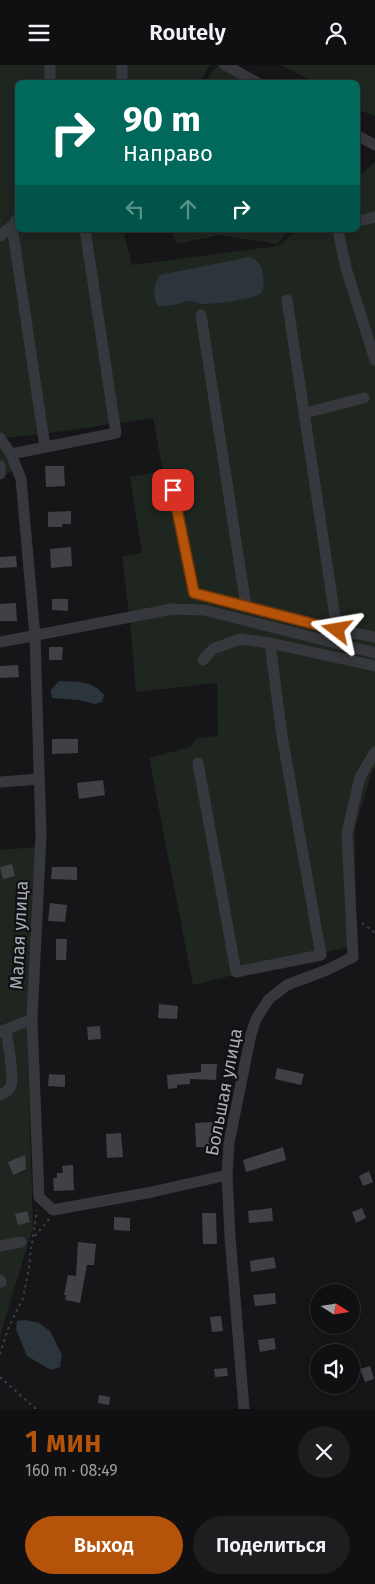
<!DOCTYPE html>
<html lang="ru">
<head>
<meta charset="utf-8">
<style>
	body { margin:0; font-family:"Fira Sans",sans-serif; background:#1e1e20; color:#f1f3f6; height:100vh; display:flex; flex-direction:column; font-size:19px; white-space:nowrap }
	* { box-sizing:border-box; margin:0 }
	p { font-size:16px; color:#9c9d9f }
	.icon { flex:none; width:28px; height:28px; fill:none; stroke:currentColor; stroke-width:2; stroke-linecap:round; stroke-linejoin:round }
	.map { position:relative; height:1344px; overflow:hidden }
	.details { display:flex; flex-direction:column; background:#101012; flex:1 }
	.details>* { flex:none }
	.banner { position:absolute; left:15px; top:15px; width:345px; height:152px; border-radius:8px; box-shadow:0 2px 12px #0003,0 0 0 1px #303032; background:#00695c; color:#fff; overflow:hidden }
	.needle { width:32px; rotate:102deg }
	.controls { position:absolute; left:310px; top:1219px; display:grid; gap:10px }
	.controls a { display:grid; place-items:center; width:50px; height:50px; border-radius:50%; background:#101012; box-shadow:0 2px 12px #0003,0 0 0 1px #303032; font-size:25px }
	.pin { position:absolute; display:grid; place-items:center; width:42px; height:42px; color:#fff; margin:-21px; border-radius:10px; box-shadow:0 2px 8px #0006 }
	.me { position:absolute; width:55px; margin:-28px; rotate:284deg; stroke-linejoin:round; filter:drop-shadow(0 0 4px #0008) }
	.turn { display:flex; align-items:center; gap:18px; height:105px; padding:0 25px; font-size:22px }
	.turn .icon { width:65px; height:65px; stroke-width:2.5 }
	.turn b { display:block; font-size:35px; line-height:42px }
	.lanes { display:flex; align-items:center; height:48px; padding:0 25px; background:#0003; justify-content:center; gap:25px; direction:ltr }
	.lanes .off { opacity:.35 }
	.round { display:grid; place-items:center; flex:none; width:52px; height:52px; border-radius:26px; background:#1e1e20 }
	.headline { display:flex; align-items:center; justify-content:space-between; height:85px; padding:0 25px }
	h1 { font-size:30px; font-weight:600; line-height:38px; color:#b45309 }
	.cta { display:flex; gap:10px; margin-top:auto; padding:10px 25px }
	.cta a { flex:1; height:58px; border-radius:30px; background:#b45309; color:#fff; font-size:20px; font-weight:600; line-height:58px; text-align:center }
	.cta a+a { background:#1e1e20; color:#f1f3f6 }
	header { display:flex; justify-content:space-between; align-items:center; height:65px; padding:0 25px; background:#101012; font-size:22px; font-weight:600 }
	.map>svg:first-child { display:block }
	.green { fill:#1e261f }
	.water { fill:#2c353c }
	.building { fill:#404145 }
	.lines { fill:none; stroke-linecap:round; stroke-linejoin:round }
	.path { stroke:#3d3f44; stroke-width:2; stroke-dasharray:2.5 4; stroke-linecap:butt }
	.minor { stroke:#37383d; stroke-width:11 }
	.route-casing { stroke:#753606; stroke-width:12 }
	.route { stroke:#b45309; stroke-width:9 }
	.labels { text-anchor:middle; stroke-width:4.5; stroke-linejoin:round; paint-order:stroke }
	.street-label { font-size:18px; fill:#a8adb8; stroke:#111113 }
</style>
</head>
<body>
<header><svg class="icon" aria-label="menu" viewBox="0 0 24 24"><path d="M4 6h16M4 12h16M4 18h16"/></svg>Routely<svg class="icon" aria-label="person" viewBox="0 0 24 24"><circle cx="12" cy="8" r="4"/><path d="M4 21q1-7 8-7t8 7"/></svg></header>
<div class="map">
<svg width="375" height="1344" viewBox="0 0 375 1344">
	<rect width="100%" height="100%" fill="#161618"/>
	<path class="green" d="M0 0H210L200 17 18 18V165H123L132 200 278 181 297 165H358V112L375 97V703L371 709 355 764 356 880 193 920 149 693 190 682 197 673 218 671 217 618 136 627 131 565 122 491 142 488 130 412 163 406 153 353 43 369 2 373 12 406 0 414Z
		M218 0H230L255 18H203Z
		M280 0H375V51L358 45V18L315 17Z
		M171 165H289L277 179 220 170 177 179Z
		M36 782 27 965 33 1162 0 1271V785Z"/>
	<path class="water" d="M250 192C256 194 260 198 262 205 264 212 265 223 261 228 256 234 208 240 200 239 196 238 193 235 189 236 184 236 179 239 174 240 169 241 163 241 158 241 154 236 153 223 156 217 157 214 159 212 160 210Z
		M59 616C76 617 93 615 104 630L102 637 95 639 79 635 52 633 51 625Z
		M25 1255 39 1258 50 1266 62 1290 60 1302 51 1305 27 1291 16 1264 17 1256Z"/>
	<path class="building" d="M45 401H64L65 421 46 422Z
		M71 446V459H62V462H48V447Z
		M71 482 72 501 51 503 50 484Z
		M16 491 17 502 0 503V492Z
		M52 534H68V546L52 545Z
		M16 538 17 556H0V539Z
		M49 582H63L62 595H49Z
		M18 600 19 612 0 613V601Z
		M52 674H78V688L52 689Z
		M103 715 105 730 79 734 77 718Z
		M12 799 15 811 3 814 0 802Z
		M52 802H77V815L51 814Z
		M50 838 67 840 65 857 48 856Z
		M56 874H67L66 895H56Z
		M159 939 178 941 177 954 158 953Z
		M100 961 101 974 88 975 87 962Z
		M201 999H217L216 1015 190 1014V1019L177 1020V1023L168 1024 167 1010 201 1007Z
		M277 1003 304 1009 301 1020 275 1014Z
		M49 1009 65 1010V1022L48 1021Z
		M213 1057 214 1082H196L195 1058Z
		M121 1068 123 1092 107 1093 106 1069Z
		M283 1082 286 1095 246 1107 243 1095Z
		M25 1090 26 1104 13 1110 8 1097Z
		M73 1100 74 1125 54 1126 53 1113H57V1108H63L62 1101Z
		M369 1106 373 1117 363 1121 359 1111Z
		M272 1143 273 1156 249 1158 248 1146Z
		M362 1143 366 1153 356 1158 352 1147Z
		M27 1146 30 1157 18 1160 15 1149Z
		M202 1148H216L217 1179H203Z
		M114 1152 130 1153V1166L114 1165Z
		M78 1177 96 1179 94 1200H87L80 1238 65 1235 66 1230H64L68 1210 76 1211Z
		M274 1192 276 1203 251 1207 250 1196Z
		M275 1228 276 1239 255 1241 253 1230Z
		M221 1251 223 1266 212 1267 210 1252Z
		M274 1273 276 1284 260 1287 258 1275Z
		M370 1301 374 1314 365 1317 360 1304Z
		M227 1303 228 1311 215 1312 214 1304Z
		M99 1330 110 1332 109 1340 98 1338Z"/>
	<g class="lines">
		<path class="path" d="M362 858 375 868
			M35 1171 49 1154
			M32 1178 37 1145
			M0 1289 8 1264 23 1233 29 1203 31 1182
			M0 1312 36 1344"/>
		<path class="minor" d="M50 0V18
			M122 0V18
			M225 0 258 18
			M358 71 375 80
			M358 156 375 152
			M12 161 45 382
			M338 165 346 203 375 295
			M0 171 12 161 18 153
			M287 235 337 565
			M201 250 246 541
			M305 348 364 333
			M0 373 11 389 21 414 35 571 41 770 32 954 39 1132 53 1145 152 1127 227 1110
			M11 389 116 368 85 165
			M0 401V409
			M173 425 194 528 337 565 375 572
			M0 577 172 544 204 545 375 588
			M203 595 213 584 240 574 270 578 375 601
			M198 698 236 907 321 890 282 671 270 578
			M0 717 39 714
			M0 967 32 954
			M0 1030C5 1028 9 1026 11 1020 14 1009 8 978 6 965
			M0 1181 21 1177
			M0 1215 1 1217
			M244 1344 230 1171 227 1110 229 1078 251 969 256 954 269 934 287 920 327 905 353 892 347 768 360 712 375 687"/>
	</g>
	<g class="lines">
		<g class="route-casing">
			<path id="route" d="M173 425 194 528 337 565"/>
		</g>
		<use href="#route" class="route"/>
	</g>
	<g class="labels">
		<g class="street-label">
			<text transform="translate(19 870) rotate(-87)" y="6">Малая улица</text>
			<text transform="translate(224 1027) rotate(-79)" y="6">Большая улица</text>
		</g>
	</g>
</svg>
<div class="controls">
<a><svg class="needle" viewBox="-14 -14 28 28"><path d="M0-13l5 13h-10z" fill="#e53935"/><path d="M0 13l5-13h-10z" fill="#9c9d9f"/></svg></a>
<a><svg class="icon" aria-label="sound" viewBox="0 0 24 24"><path d="M4 9h4l5-4v14l-5-4H4zM17 9q2 3 0 6"/></svg></a>
</div>
<div class="pin" style="left:173px;top:425px;background:#d93025"><svg class="icon" aria-label="arrive" viewBox="0 0 24 24"><path d="M6 21V4h12l-3 4 3 4H6"/></svg></div>
<svg class="me" style="left:337px;top:565px" viewBox="-20 -20 40 40"><path d="M0-17L14 15 0 8-14 15z" fill="#b45309" stroke="#fff" stroke-width="4"/></svg>
<div class="banner">
<div class="turn"><svg class="icon" aria-label="right" viewBox="0 0 24 24"><path d="M7 20v-9h11M14 6l5 5-5 5"/></svg><div><b>90 m</b>Направо</div></div>
<div class="lanes"><svg class="icon off" aria-label="left" viewBox="0 0 24 24"><path d="M17 20v-9H6M10 6l-5 5 5 5"/></svg><svg class="icon off" aria-label="ahead" viewBox="0 0 24 24"><path d="M12 20V5M6 11l6-6 6 6"/></svg><svg class="icon" aria-label="right" viewBox="0 0 24 24"><path d="M7 20v-9h11M14 6l5 5-5 5"/></svg></div>
</div>
</div>
<section class="details">
<div class="headline"><div><h1>1 мин</h1><p>160 m · 08:49</p></div><a class="round"><svg class="icon" aria-label="close" viewBox="0 0 24 24"><path d="M6 6l12 12M18 6L6 18"/></svg></a></div>
<div class="cta"><a>Выход</a><a>Поделиться</a></div>
</section>
</body>
</html>
